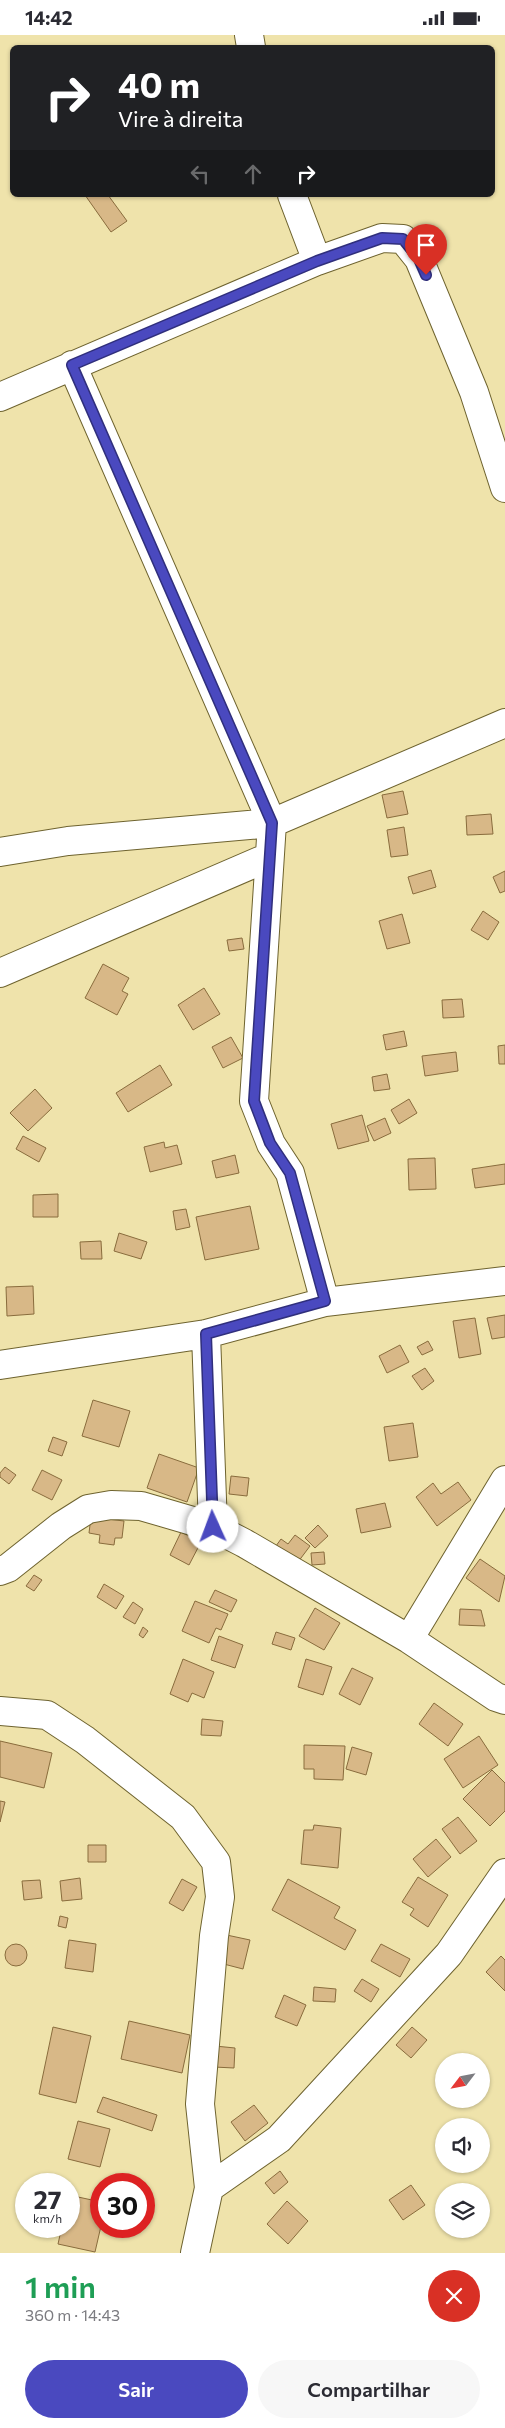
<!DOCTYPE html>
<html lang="pt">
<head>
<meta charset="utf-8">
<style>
	body { margin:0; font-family:Commissioner,sans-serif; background:#f7f7f7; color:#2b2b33; height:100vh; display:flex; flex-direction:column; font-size:19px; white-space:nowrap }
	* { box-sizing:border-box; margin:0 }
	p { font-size:16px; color:#7c7c81 }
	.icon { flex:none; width:28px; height:28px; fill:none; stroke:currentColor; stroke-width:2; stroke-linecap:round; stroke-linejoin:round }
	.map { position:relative; height:2218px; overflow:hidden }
	.sheet { display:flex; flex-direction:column; background:#fff; flex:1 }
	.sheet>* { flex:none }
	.banner { position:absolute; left:10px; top:10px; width:485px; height:152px; border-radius:8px; box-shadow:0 1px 4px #0004; background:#202124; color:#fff; overflow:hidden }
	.needle { width:32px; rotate:238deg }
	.buttons { position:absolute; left:435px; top:2018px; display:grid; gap:10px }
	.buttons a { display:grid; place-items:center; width:55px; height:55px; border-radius:50%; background:#fff; box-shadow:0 1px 4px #0004; font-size:25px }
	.speed { position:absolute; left:15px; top:2138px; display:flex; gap:10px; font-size:25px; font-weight:700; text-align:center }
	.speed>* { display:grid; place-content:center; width:65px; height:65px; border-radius:50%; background:#fff; box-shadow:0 1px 4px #0004; line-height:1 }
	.speed small { font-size:12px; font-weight:400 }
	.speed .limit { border:8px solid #d22; background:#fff; color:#111 }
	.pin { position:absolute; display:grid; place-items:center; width:42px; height:42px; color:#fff; margin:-51px -21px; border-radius:50% 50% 50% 0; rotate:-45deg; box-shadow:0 0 5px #0007 }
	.pin .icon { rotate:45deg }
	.me { position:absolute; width:55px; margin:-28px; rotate:358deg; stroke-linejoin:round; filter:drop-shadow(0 0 4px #0008) }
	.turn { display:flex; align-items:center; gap:18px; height:105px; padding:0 25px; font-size:22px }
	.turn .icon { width:65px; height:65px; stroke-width:2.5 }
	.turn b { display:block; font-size:35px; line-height:42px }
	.lanes { display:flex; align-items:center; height:48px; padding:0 25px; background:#0003; justify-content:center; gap:25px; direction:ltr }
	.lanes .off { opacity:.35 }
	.round { display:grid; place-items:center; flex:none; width:52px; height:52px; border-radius:26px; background:#f7f7f7 }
	.headline { display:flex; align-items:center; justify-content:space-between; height:85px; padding:0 25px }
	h1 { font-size:30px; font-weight:600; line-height:38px; color:#1e9e55 }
	.primary-button { display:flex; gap:10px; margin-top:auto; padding:10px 25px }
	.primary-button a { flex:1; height:58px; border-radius:30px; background:#4a49bf; color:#fff; font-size:20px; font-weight:600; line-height:58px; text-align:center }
	.primary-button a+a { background:#f7f7f7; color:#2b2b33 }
	.status { display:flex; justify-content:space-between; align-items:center; height:35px; padding:0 25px; background:#fff; direction:ltr }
	.status svg { height:14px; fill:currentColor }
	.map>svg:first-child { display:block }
	.building { fill:#d8b887; stroke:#896c3d }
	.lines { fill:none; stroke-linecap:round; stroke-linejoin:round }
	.minor-casing { stroke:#6e632f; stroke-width:30 }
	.minor { stroke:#fff; stroke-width:28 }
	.route-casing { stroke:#302f7c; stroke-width:12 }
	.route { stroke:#4a49bf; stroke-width:9 }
</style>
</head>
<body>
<div class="status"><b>14:42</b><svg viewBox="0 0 49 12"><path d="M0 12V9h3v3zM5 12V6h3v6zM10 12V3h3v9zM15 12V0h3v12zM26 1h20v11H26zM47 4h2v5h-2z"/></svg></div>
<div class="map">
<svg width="505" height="2218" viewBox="0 0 505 2218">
	<rect width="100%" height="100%" fill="#efe3ab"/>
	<path class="building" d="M85 160H108L127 186 111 197Z
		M403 756 408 779 387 783 382 760Z
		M491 779 493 799 467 800 466 781Z
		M404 792 408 820 391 822 387 795Z
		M431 835 436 852 413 859 408 842Z
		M505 836V856L500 858 493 842Z
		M483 876 499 887 488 905 471 895Z
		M402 879 410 908 387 914 379 886Z
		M242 903 244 914 229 916 227 905Z
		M103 929 129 943 122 956 128 959 117 980 85 963Z
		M204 953 220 979 193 995 178 970Z
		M462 964 464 982 443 983 442 965Z
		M404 996 407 1011 386 1015 383 1000Z
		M231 1002 243 1023 223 1033 212 1012Z
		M505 1010V1029H499L498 1011Z
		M456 1017 458 1036 425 1041 422 1021Z
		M160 1030 172 1050 128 1077 116 1058Z
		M387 1039 390 1054 374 1056 372 1042Z
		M35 1054 52 1073 28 1096 10 1078Z
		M409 1064 417 1078 399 1089 391 1075Z
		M362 1080 369 1106 338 1114 331 1089Z
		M385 1083 391 1098 374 1106 367 1091Z
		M23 1101 46 1113 39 1127 16 1114Z
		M164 1107 165 1113 177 1110 182 1129 150 1137 144 1112Z
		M235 1120 239 1138 216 1143 212 1126Z
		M435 1123 436 1154 409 1155 408 1124Z
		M505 1129V1149L475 1153 472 1134Z
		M58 1159V1182H33V1160Z
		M250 1171 259 1214 205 1225 196 1182Z
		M186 1174 190 1192 176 1195 173 1176Z
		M119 1198 147 1207 141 1224 114 1216Z
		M101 1206 102 1224H81L80 1207Z
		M33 1251 34 1279 7 1281 6 1252Z
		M505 1280V1302L492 1304 487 1283Z
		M475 1283 481 1319 459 1323 453 1286Z
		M428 1306 433 1315 422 1320 417 1312Z
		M400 1310 409 1327 387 1338 379 1321Z
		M425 1333 434 1346 422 1355 412 1341Z
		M93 1365 130 1376 119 1412 82 1401Z
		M413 1388 418 1422 389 1426 384 1392Z
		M53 1402 67 1407 62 1421 48 1416Z
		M159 1419 199 1433 187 1467 147 1453Z
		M5 1432 16 1440 9 1449 0 1442V1438Z
		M42 1435 62 1445 52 1465 32 1455Z
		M231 1441 249 1443 247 1461 229 1459Z
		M458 1447 471 1465 437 1491 416 1462 433 1448 441 1459Z
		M385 1468 391 1492 361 1498 356 1474Z
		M91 1482 124 1486 122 1503H115L114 1510 99 1508 100 1500 89 1498Z
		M318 1490 328 1501 315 1513 305 1503Z
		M181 1497 201 1507 189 1530 170 1520Z
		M295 1500 310 1511 295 1531 273 1515 281 1504 288 1509Z
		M324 1517 325 1529 312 1530 311 1518Z
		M480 1524 505 1541 499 1567 466 1543Z
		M34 1540 42 1545 34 1556 26 1551Z
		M104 1549 124 1561 116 1574 97 1562Z
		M215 1555 237 1565 231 1577 209 1567Z
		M195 1566 228 1579 221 1595 216 1593 209 1608 182 1596Z
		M133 1567 143 1574 135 1589 123 1582Z
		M315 1573 340 1588 324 1615 299 1601Z
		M460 1574 481 1575 485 1591 459 1590Z
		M143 1592 148 1596 143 1603 139 1600Z
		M276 1597 295 1603 291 1615 272 1609Z
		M219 1601 243 1610 235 1633 211 1625Z
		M183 1624 214 1637 204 1663 192 1658 188 1667 170 1659Z
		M306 1624 332 1632 323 1660 298 1652Z
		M352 1633 373 1643 360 1670 339 1659Z
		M434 1668 463 1689 448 1711 419 1689Z
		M202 1684 223 1686 221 1701 201 1700Z
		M479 1701 498 1730 463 1753 444 1724Z
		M0 1706 52 1718 44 1753 0 1742Z
		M304 1710 345 1711 343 1745 314 1744V1734H304Z
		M352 1712 372 1718 366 1740 346 1734Z
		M492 1735 505 1748V1776L490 1791 463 1764Z
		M0 1766 5 1767 0 1787Z
		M458 1782 477 1806 460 1819 442 1794Z
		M314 1790 341 1793 338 1833 301 1829 304 1795H313Z
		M436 1804 451 1822 428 1842 413 1824Z
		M88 1810H106V1827H88Z
		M418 1842 448 1860 428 1892 410 1880 414 1874 402 1867Z
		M80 1843 82 1864 62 1866 60 1846Z
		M182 1844 197 1852 183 1876 169 1868Z
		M288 1844 340 1872 334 1883 356 1895 345 1915 272 1875Z
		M40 1845 42 1863 24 1865 22 1846Z
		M60 1881 68 1883 66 1893 58 1891Z
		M222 1899 250 1905 243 1934 216 1927Z
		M69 1905 96 1909 93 1937 65 1933Z
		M381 1909 410 1924 400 1942 371 1926Z
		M5 1920a11 11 0 1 1 22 0a11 11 0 1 1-22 0Z
		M501 1921 505 1925V1956L486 1937Z
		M362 1944 379 1954 371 1967 354 1956Z
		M314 1952 336 1954 335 1967 313 1966Z
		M284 1960 306 1970 297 1991 275 1982Z
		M129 1986 190 2000 182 2038 121 2024Z
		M53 1992 91 2001 76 2068 39 2059Z
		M412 1992 427 2005 411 2023 396 2010Z
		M215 2011 235 2013 234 2033 214 2032Z
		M103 2062 157 2080 152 2096 97 2077Z
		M254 2070 268 2088 245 2106 231 2087Z
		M78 2086 110 2094 100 2132 68 2124Z
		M280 2136 288 2147 274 2159 265 2148Z
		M411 2150 425 2170 403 2185 389 2165Z
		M69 2160 101 2167V2191L95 2217 58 2209 62 2191H69Z
		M287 2166 308 2186 288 2209 267 2189Z"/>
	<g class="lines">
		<g class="minor-casing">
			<path id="minor" d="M249 0 251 12
				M292 160 317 226
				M72 330 272 788 254 1066 271 1109 290 1138 325 1267
				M0 362 317 226 382 203 403 204 419 224 474 357 505 453
				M0 817 68 806 272 788 505 688
				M0 938 269 822
				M206 1299 213 1492
				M0 1330 206 1299 325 1267 505 1246
				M0 1536 8 1533 61 1491 88 1474 111 1470 141 1471 213 1492 244 1508 409 1604 496 1662 505 1665
				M409 1604 505 1445
				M0 1676 47 1680 85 1705 183 1782 216 1827 220 1862 214 1901 200 2069 209 2153
				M195 2218 209 2153 279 2104 449 1919 505 1838"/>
		</g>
		<use href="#minor" class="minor"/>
	</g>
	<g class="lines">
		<g class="route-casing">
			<path id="route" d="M213 1492 206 1299 325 1266 290 1138 270 1108 254 1066 272 788 72 330 317 226 382 203 403 204 419 224 426 240"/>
		</g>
		<use href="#route" class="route"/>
	</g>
</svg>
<div class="buttons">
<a><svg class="needle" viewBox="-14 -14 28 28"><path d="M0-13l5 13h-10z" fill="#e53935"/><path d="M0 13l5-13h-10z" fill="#7c7c81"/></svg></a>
<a><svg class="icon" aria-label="sound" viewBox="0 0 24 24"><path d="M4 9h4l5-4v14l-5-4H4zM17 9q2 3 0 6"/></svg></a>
<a><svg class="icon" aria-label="layers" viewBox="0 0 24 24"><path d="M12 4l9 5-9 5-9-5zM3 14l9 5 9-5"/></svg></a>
</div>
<div class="speed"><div>27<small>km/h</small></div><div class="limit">30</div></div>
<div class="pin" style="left:426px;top:240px;background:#d93025"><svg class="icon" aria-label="arrive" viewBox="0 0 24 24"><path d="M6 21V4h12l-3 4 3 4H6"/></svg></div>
<svg class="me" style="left:213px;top:1492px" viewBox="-20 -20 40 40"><circle r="19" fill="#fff"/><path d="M0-13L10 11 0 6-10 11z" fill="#4a49bf"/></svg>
<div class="banner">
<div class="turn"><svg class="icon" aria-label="right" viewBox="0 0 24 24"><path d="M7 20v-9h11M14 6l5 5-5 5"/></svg><div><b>40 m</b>Vire à direita</div></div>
<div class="lanes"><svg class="icon off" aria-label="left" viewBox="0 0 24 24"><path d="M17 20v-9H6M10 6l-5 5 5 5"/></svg><svg class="icon off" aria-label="ahead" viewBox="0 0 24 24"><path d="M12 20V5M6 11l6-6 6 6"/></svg><svg class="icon" aria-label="right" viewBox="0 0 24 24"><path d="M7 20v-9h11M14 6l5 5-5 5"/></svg></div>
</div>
</div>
<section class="sheet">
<div class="headline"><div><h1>1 min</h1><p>360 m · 14:43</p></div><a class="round" style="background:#d93025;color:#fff"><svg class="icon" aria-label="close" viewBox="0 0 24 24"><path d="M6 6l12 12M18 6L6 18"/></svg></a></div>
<div class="primary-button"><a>Sair</a><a>Compartilhar</a></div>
</section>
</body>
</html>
